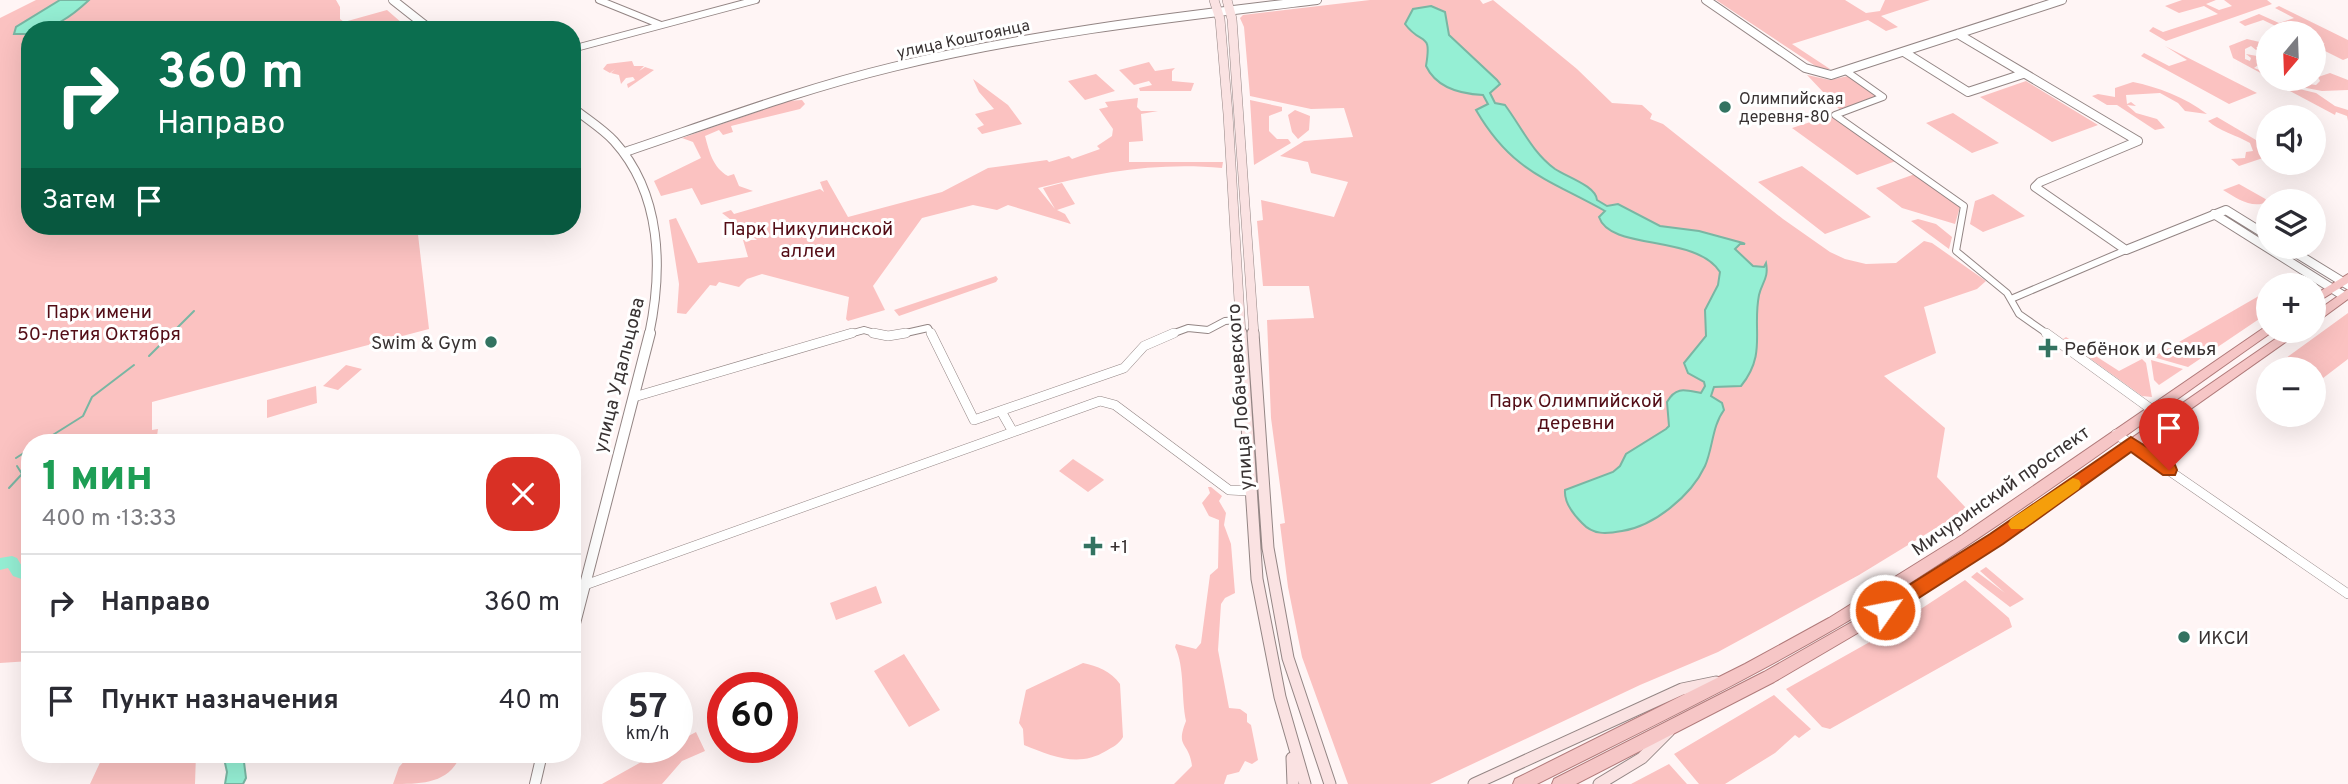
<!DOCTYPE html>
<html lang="ru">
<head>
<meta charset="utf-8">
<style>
	body { margin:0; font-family:Overpass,sans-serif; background:#f2f2f3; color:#2b2b33; height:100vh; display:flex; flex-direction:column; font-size:26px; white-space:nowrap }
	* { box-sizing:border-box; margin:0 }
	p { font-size:23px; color:#7c7c81 }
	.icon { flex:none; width:38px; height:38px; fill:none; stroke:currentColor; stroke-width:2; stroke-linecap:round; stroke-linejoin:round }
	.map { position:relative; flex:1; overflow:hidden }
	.details { position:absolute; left:21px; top:434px; width:560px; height:329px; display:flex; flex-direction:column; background:#fff; border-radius:28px; box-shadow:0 7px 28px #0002 }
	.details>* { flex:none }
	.guide { position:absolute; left:21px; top:21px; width:560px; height:214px; border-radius:28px; box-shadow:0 7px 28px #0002; background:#0b6e4f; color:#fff; overflow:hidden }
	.needle { width:46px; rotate:199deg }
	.tools { position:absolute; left:2256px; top:21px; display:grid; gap:14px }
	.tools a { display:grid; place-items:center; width:70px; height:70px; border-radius:50%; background:#fff; box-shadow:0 7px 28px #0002; font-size:35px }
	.speed { position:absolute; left:602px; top:672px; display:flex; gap:14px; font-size:35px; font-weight:700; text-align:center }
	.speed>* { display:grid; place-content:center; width:91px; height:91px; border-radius:50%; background:#fff; box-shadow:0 7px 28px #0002; line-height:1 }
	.speed small { font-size:18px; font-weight:400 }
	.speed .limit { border:10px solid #d22; background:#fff; color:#111 }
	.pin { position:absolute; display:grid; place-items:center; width:60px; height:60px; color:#fff; margin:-72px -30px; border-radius:50% 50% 50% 0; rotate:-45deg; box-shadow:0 0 7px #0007 }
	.pin .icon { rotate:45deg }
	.me { position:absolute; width:77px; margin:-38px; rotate:57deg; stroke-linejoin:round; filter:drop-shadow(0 0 5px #0008) }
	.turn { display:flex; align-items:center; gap:24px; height:147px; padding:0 21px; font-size:32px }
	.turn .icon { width:91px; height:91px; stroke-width:2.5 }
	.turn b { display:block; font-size:49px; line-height:60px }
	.then { display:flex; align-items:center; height:66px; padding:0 21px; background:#0003; gap:14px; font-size:26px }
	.round { display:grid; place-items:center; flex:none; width:74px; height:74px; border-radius:28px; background:#f2f2f3 }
	.summary { display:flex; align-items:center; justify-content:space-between; height:119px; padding:0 21px }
	h1 { font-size:42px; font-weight:800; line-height:52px; color:#1e9e55 }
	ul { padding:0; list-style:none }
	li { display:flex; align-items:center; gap:21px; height:98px; padding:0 21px; border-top:2px solid #e1e1e2 }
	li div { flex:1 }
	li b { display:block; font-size:26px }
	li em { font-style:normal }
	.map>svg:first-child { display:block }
	.green { fill:#fbc2c1 }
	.water { fill:#95efd4; stroke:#79b6a3; stroke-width:2 }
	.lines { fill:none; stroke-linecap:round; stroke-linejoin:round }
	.stream { stroke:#79b6a3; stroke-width:2 }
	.river { fill:#95efd4; fill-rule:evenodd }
	.minor-far1-casing { stroke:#938584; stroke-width:8 }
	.minor-casing { stroke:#938584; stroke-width:10 }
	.tertiary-far1-casing { stroke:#938584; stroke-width:10 }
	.tertiary-casing { stroke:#938584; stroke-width:12 }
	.secondary-far1-casing { stroke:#938584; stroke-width:10 }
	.secondary-casing { stroke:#938584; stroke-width:13 }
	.primary-casing { stroke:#b07a7a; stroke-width:2 }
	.minor-far1 { stroke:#fff; stroke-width:6 }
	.minor { stroke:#fff; stroke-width:9 }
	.tertiary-far1 { stroke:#fff; stroke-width:8 }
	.tertiary { stroke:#fff; stroke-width:10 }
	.secondary-far1 { stroke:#fae2e2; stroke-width:9 }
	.secondary { stroke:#fae2e2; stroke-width:11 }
	.primary { fill:#f6c6c6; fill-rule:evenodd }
	.route { fill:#ea580c; stroke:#983908; stroke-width:2 }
	.slow { fill:#f59e0b }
	.poi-dot { fill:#337361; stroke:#fff; stroke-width:2.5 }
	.labels { text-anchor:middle; stroke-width:6; stroke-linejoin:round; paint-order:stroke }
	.far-street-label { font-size:16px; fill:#383232; stroke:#fff }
	.far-poi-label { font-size:16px; fill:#383232; stroke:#fff; text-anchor:start }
	.park-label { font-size:19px; fill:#530d16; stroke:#fff }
	.poi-label { font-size:19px; fill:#383232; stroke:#fff; text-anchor:start }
	.street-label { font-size:19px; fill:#383232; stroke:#fff }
</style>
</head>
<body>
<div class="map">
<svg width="2348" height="784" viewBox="0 0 2348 784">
	<rect width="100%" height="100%" fill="#fff5f5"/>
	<path class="green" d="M36 0H336L340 7V19L344 22 387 10 410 30H30V226H417L429 329 152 402V430L158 429 156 443H30V661L0 663V18Z
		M1370 0H1480L1483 4 1493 0 1577 69 1612 103 1642 105 1652 114 1650 119 1663 124 1783 219 1830 252 1845 259 1866 264 1896 263 1924 241 1932 243 1986 281 1977 289 1924 307 1936 353 1884 376 1945 428 1937 477 1967 509 1859 575 1718 652 1640 685 1430 784H1348L1302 657 1288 587 1280 524 1285 523 1271 418 1267 320 1314 318 1309 286H1263L1257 221 1263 220 1261 200 1334 217 1348 182 1311 173 1308 162 1280 156 1304 141 1353 137 1344 108 1311 109 1250 96 1244 27 1240 18 1243 15Z
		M1716 0H1845L1866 13 1880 11 1885 0H1930L1881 16 1898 27 1886 31 1868 20 1792 44 1830 69H1820Z
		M2182 0H2216L2206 4 2219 10 2232 6 2224 0H2267L2272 4 2166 41 2149 31 2153 27 2163 32 2218 14 2204 6 2179 13 2165 6Z
		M2279 6 2348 40V58L2343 60 2317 47 2325 43 2314 45V33H2290L2263 20 2245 26 2239 22 2259 14 2279 23 2294 18 2275 8Z
		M2247 39 2268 44V51L2266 48 2256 47 2259 50H2256L2251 46 2245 49V59L2250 61 2251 58 2246 54 2257 56 2256 59 2261 63 2254 68 2265 72 2268 68V77L2233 58 2229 46Z
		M2165 46 2257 93 2229 104 2141 56 2144 53 2169 66 2187 60Z
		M632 61 634 66H644L639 71 645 67 654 70 628 88 627 84 635 80 633 77 626 78 621 84 619 75 611 73 615 69 610 73 603 69 607 64Z
		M1149 62 1155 71 1175 68 1172 71V81L1194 83 1191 91H1140L1139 88 1152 85 1149 81 1134 85 1119 70Z
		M2330 73 2348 80V90L2322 91 2296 86 2302 83 2316 85 2320 81 2318 77Z
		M1096 74 1115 91 1085 100 1068 81Z
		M1807 75 1830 80 1848 76 1879 97 1841 111Z
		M973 79 1008 105 1022 124 982 134 977 128 984 125 975 114 994 109 979 92Z
		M2026 81 2098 125 2052 142 1980 97Z
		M2133 82C2157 87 2185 97 2207 114L2185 111 2178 103 2160 93 2126 95 2127 104 2131 102 2136 106 2127 105 2136 113 2157 119 2165 128 2155 130 2117 105H2107L2092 96 2098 94 2115 97V88Z
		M2291 87 2316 93 2335 106 2348 110V121L2347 116 2336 112 2335 115 2288 90Z
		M1138 98 1137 107 1141 111H1158L1141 114 1143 141 1129 142V162H1223L1222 168C1159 162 1099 172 1038 188L1055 209 1043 188 1062 183 1075 204 1057 210 1065 214 1071 224 1008 205 997 210 973 205 922 218 873 286 885 310 848 321 846 319 849 297 762 274 747 279 739 287 719 282 716 286 710 285 686 314 677 313 679 284 669 220 676 218 698 263 748 257 743 240H757L722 213 731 210 734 214 820 189 824 192 820 182 827 180 848 217 942 192 988 168 1047 160 1049 162 1069 156 1072 159 1100 149 1097 146 1112 136 1113 129 1099 109 1108 107 1105 102Z
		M802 100 805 104 800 109 731 126 733 132 723 135 719 130 705 136C709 151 713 168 728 176L734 174 739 186 753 191 701 205 692 188 661 196 654 181 701 158 693 142 682 138 788 101Z
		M1250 100 1282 107V111L1269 116V131L1277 139H1288L1291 143 1254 165Z
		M1295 110 1310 116 1309 130 1298 139 1292 132 1288 115Z
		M1953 113 1999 143 1972 153 1926 123Z
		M1832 115 1896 161 1857 175 1792 128Z
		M2217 117 2256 140 2266 157 2239 166 2231 159 2245 158 2246 152 2253 151 2250 143C2236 135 2219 131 2208 121Z
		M1802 166 1871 217 1825 234 1758 182Z
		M1915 174 1956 202 1960 207 1955 224 1902 208 1876 188Z
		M2239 184 2269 201C2253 210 2238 199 2223 190Z
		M1993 194 2025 216 1983 232 1970 224 1975 201Z
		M1918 219 1936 224 1952 237 1949 249 1911 221Z
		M996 276 998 279 996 282 899 316 894 310Z
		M2264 293 2268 294V313L2188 367 2153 357Z
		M2348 313V359L2314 385V369H2271Z
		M2066 337 2119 371 2142 359 2146 363 2152 397 2142 396 2063 339Z
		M2151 360 2183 369 2159 385 2154 380Z
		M346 365 362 369 338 390 323 386Z
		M316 386 317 403 267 418V400Z
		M1073 459 1103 479 1104 480 1088 492 1059 471Z
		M1208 487H1211L1222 496 1219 501 1226 513 1224 525 1231 544 1235 593 1225 598 1221 604 1218 650 1229 708 1240 709 1247 714V722L1251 725 1258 760 1252 764 1245 761 1239 772 1227 775 1224 784H1174L1192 766C1189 741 1175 749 1186 721 1181 698 1185 667 1175 647L1176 644 1196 649 1201 643 1210 575 1218 568 1219 520 1209 516 1202 503 1210 493Z
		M1986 567 2024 599 2010 607 1971 577 1977 572 2005 593 1980 571Z
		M1965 580 2009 618 2012 627 1830 729 1822 727 1786 689 1875 639Z
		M876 586 882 603 836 620 830 603Z
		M904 654 940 710 909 727 874 671Z
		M1083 663C1097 666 1111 671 1120 684L1123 737C1119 744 1113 747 1106 751 1078 768 1052 756 1024 745L1023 729 1019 723 1026 690Z
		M1774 695 1811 729 1799 738 1795 735 1775 753 1725 784H1699L1674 754Z
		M696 732 705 751 682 761 662 784H602L668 747H677V742Z
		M104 754H196L195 784H90Z
		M426 754H461C450 784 421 784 393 784L399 767 408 757 417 760Z
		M1669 764 1687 784H1631Z"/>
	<path class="water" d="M60 0H89C72 16 53 30 30 30V34H14L16 27Z
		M1431 6 1445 12 1449 35 1497 80 1500 84 1490 93 1495 103 1505 105C1522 128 1532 152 1555 169 1567 177 1596 186 1597 200L1607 206 1618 204 1660 226 1699 231 1743 243 1745 244H1740L1735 249 1753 266 1764 267 1766 263C1769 278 1762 282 1759 295 1752 330 1767 354 1741 386L1714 387 1711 396 1722 403 1724 410C1712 426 1713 448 1705 466 1691 496 1654 526 1622 531 1606 534 1593 535 1582 523 1574 515 1564 502 1565 490L1613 472 1620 466 1626 454 1666 429 1669 426 1667 402C1676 386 1685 390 1701 393L1705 386 1704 382 1688 373 1684 363 1706 336 1705 310 1718 285 1720 272C1696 234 1610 251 1599 217L1605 211C1548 179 1512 172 1476 110L1488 104 1483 95C1460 94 1436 87 1426 66 1432 30 1422 47 1405 24L1413 9Z
		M223 754H243L246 778 243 784H225L227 772Z"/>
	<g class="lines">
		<path class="stream" d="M149 356 194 311
			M40 443 83 416 92 397 134 365
			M16 458 30 449
			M9 488 22 474 17 466"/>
		<path class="river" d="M12 556 17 558 23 568 30 570V582L13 576 8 568 0 570V558Z"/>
		<g class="minor-far1-casing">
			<path id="minor-far1" d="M599 0 661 25
				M572 49 756 0
				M1846 71 1883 97 1835 115 1964 206 1956 251 2007 293 2019 314 2049 335
				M2011 299 2126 250
				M846 335 864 330 881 335
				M897 335 928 328 932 335
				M1169 335 1188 328 1208 330 1225 321 1239 320"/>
		</g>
		<g class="minor-casing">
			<path id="minor" d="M873 333 888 336 906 333
				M931 333 974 420 1124 368 1144 346 1174 333
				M2046 333 2151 409
				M634 397 852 333
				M1001 411 1013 432
				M2116 434 2348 594
				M585 585 1100 401 1115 405 1229 490 1249 491"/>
		</g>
		<g class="tertiary-far1-casing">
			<path id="tertiary-far1" d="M393 0 431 30
				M1706 0 1805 68 1831 75 2062 0
				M1958 34 2138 141
				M1904 52 1968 92 2023 74
				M572 107C585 118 602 128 614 141 662 194 663 269 649 335
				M2138 141 2040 182 2035 187 2126 250 2226 210 2268 236
				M625 152C714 122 802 89 893 67 1032 33 1175 17 1317 0
				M2214 214 2344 296
				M2286 247 2348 285"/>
		</g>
		<g class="tertiary-casing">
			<path id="tertiary" d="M572 635 650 333
				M535 784 542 754"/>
		</g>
		<g class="secondary-far1-casing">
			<path id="secondary-far1" d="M1214 0 1220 19 1228 114 1241 335
				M1227 0 1232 19 1254 335"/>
		</g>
		<g class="secondary-casing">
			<path id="secondary" d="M1241 333 1257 579 1280 697 1305 784
				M1253 333 1268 548 1288 658 1330 784
				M1292 758 1293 784
				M1474 784 1682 689 1716 682
				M1599 784 1642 758 1669 731"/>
		</g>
		<g class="primary-casing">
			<path id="primary" d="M2348 274V283L2314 304V295Z
				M2348 289V299L2318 321 2314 322V313Z
				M2268 325V331L2272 332C2129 432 1989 538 1838 627 1740 684 1638 733 1537 784H1513L1515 779 1745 664 1829 618 1962 535Z
				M2287 331H2301L2001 543 1890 614 1774 682 1576 784H1552L1554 779 1764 672 1880 606 1991 535Z"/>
		</g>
		<use href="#minor-far1" class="minor-far1"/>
		<use href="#minor" class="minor"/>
		<use href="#tertiary-far1" class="tertiary-far1"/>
		<use href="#tertiary" class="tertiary"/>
		<use href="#secondary-far1" class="secondary-far1"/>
		<use href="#secondary" class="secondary"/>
		<use href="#primary" class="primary"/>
	</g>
	<path class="route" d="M2131 437 2175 465 2177 470 2175 475H2163L2131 452 2003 544 1892 615 1885 617 1879 615 1876 610 1879 604 1990 534Z"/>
	<path class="slow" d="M2073 478 2079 480 2081 484 2079 489 2023 529H2011L2008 524 2011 519Z"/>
	<g class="poi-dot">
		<circle cx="1725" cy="107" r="7"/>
		<circle cx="491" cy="342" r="7"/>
		<path d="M2044.5 337.5h7v7h7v7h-7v7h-7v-7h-7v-7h7z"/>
		<path d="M1089.5 535.5h7v7h7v7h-7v7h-7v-7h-7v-7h7z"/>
		<circle cx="2184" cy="637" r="7"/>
	</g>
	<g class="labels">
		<g class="far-street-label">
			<text transform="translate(963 38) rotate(-12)" y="6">улица Коштоянца</text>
		</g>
		<g class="far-poi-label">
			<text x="1739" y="104">Олимпийская<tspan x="1739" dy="18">деревня-80</tspan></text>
		</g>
		<g class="park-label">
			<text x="808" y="235">Парк Никулинской<tspan x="808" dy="22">аллеи</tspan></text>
			<text x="99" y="318">Парк имени<tspan x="99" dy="22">50-летия Октября</tspan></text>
			<text x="1576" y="407">Парк Олимпийской<tspan x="1576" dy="22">деревни</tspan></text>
		</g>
		<g class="poi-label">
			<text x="477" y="349" text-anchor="end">Swim &amp; Gym</text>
			<text x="2064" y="355">Ребёнок и Семья</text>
			<text x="1109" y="553">+1</text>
			<text x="2198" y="644">ИКСИ</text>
		</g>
		<g class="street-label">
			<text transform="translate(618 375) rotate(-76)" y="7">улица Удальцова</text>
			<text transform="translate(1239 397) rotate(-94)" y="7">улица Лобачевского</text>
			<text transform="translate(2000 490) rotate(-35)" y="7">Мичуринский проспект</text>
		</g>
	</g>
</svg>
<div class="tools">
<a><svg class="needle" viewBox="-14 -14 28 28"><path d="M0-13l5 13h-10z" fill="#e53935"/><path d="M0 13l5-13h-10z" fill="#7c7c81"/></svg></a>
<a><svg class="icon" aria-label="sound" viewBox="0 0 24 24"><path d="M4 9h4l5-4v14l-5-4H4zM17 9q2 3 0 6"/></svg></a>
<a><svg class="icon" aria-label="layers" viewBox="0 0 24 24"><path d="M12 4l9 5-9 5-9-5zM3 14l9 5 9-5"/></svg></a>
<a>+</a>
<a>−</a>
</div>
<div class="speed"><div>57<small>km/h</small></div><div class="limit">60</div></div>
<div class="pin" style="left:2169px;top:470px;background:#d93025"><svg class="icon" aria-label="arrive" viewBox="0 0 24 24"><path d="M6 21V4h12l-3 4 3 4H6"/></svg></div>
<svg class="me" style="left:1885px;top:610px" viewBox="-20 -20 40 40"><circle r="17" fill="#ea580c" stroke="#fff" stroke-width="3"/><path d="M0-11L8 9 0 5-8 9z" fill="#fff"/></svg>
<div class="guide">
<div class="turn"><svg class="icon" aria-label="right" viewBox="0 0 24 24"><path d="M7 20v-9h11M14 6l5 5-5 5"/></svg><div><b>360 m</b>Направо</div></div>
<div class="then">Затем<svg class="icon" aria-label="arrive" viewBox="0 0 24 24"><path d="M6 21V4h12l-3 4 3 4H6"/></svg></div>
</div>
<section class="details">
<div class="summary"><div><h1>1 мин</h1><p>400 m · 13:33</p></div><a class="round" style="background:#d93025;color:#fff"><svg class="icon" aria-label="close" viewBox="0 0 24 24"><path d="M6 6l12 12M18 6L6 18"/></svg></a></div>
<ul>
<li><svg class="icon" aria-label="right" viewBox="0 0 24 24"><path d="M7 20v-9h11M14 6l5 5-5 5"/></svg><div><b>Направо</b></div><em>360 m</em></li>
<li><svg class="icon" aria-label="arrive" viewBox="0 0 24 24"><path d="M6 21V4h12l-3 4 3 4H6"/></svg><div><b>Пункт назначения</b></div><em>40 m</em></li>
</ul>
</section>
</div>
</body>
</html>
